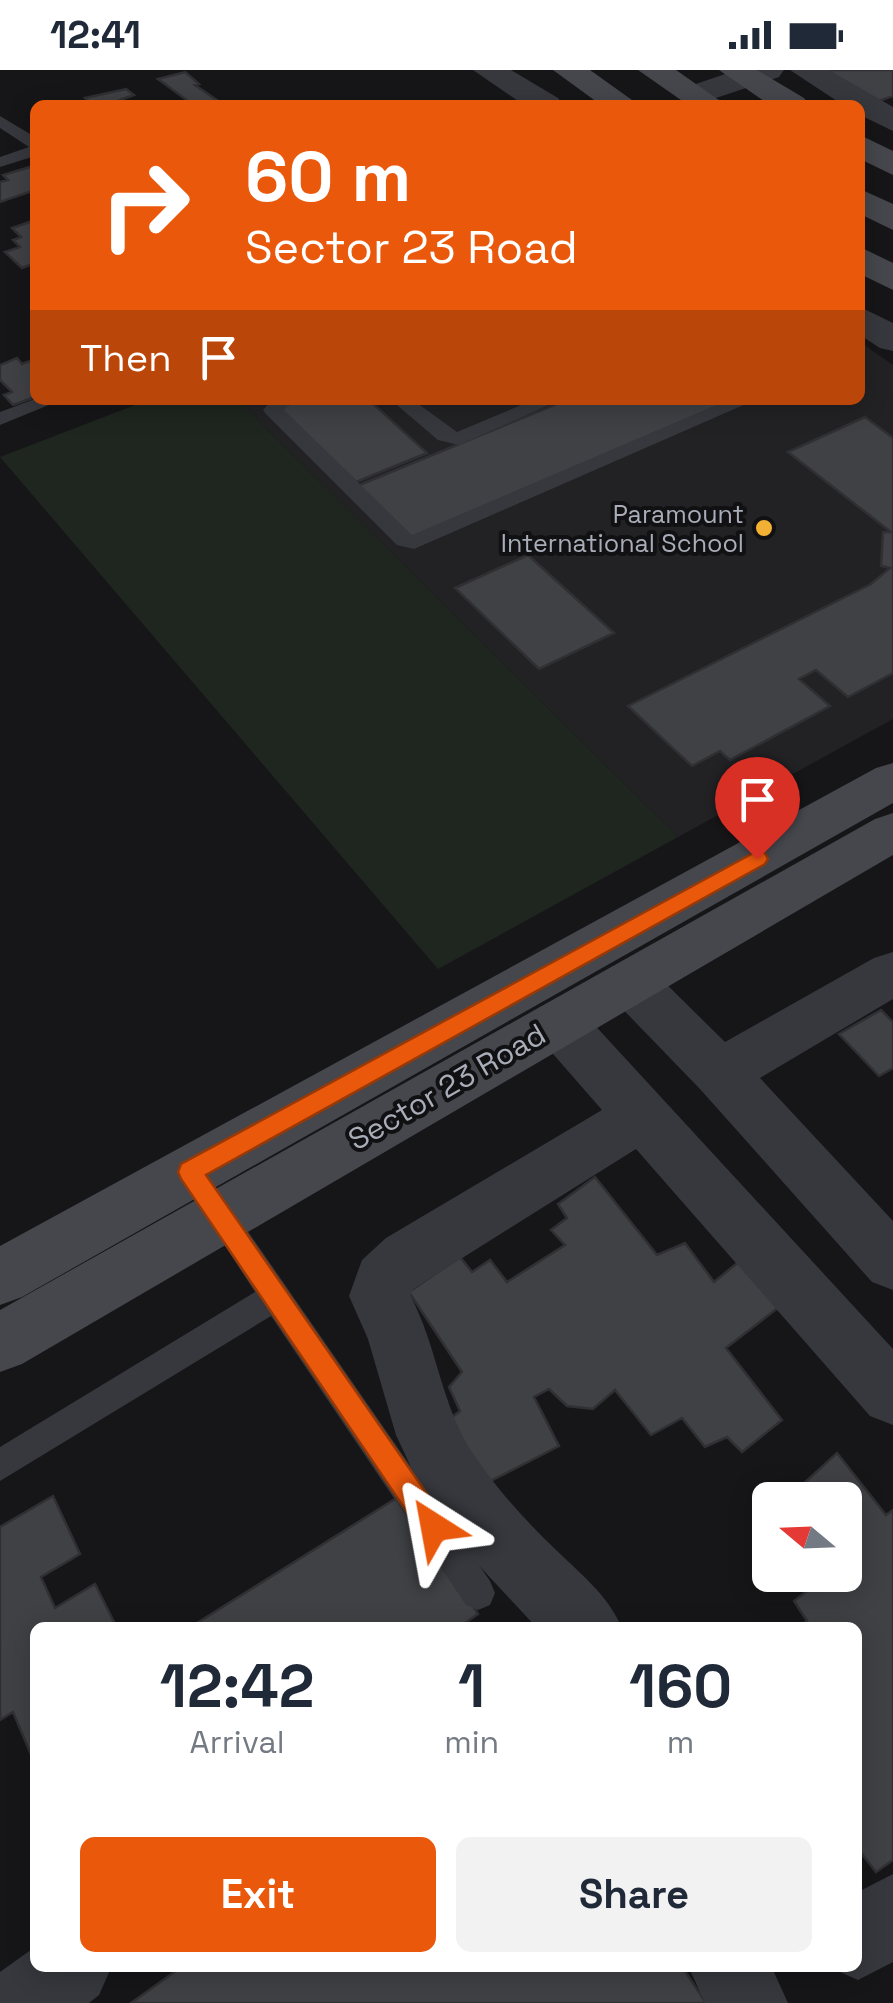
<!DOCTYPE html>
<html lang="en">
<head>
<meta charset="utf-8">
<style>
	body { margin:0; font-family:"Space Grotesk",sans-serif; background:#f2f2f3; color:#1f2937; height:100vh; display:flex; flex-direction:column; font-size:38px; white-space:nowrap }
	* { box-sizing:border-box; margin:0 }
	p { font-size:32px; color:#747a83 }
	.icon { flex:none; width:55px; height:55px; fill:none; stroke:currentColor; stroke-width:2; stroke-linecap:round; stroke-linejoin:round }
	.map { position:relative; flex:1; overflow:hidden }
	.side { position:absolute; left:30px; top:1552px; width:832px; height:350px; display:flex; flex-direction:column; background:#fff; border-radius:15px; box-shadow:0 5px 25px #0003 }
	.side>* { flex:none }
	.top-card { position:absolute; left:30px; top:30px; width:835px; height:305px; border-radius:15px; box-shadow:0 5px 25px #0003; background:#ea580c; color:#fff; overflow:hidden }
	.needle { width:65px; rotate:289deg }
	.controls { position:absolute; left:752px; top:1412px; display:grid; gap:20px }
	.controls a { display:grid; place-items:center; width:110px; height:110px; border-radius:15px; background:#fff; box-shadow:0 5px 25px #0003; font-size:50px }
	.pin { position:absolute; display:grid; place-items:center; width:85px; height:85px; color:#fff; margin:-102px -42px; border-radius:50% 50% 50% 0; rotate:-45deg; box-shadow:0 0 10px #0007 }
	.pin .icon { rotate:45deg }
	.me { position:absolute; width:110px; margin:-55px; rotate:326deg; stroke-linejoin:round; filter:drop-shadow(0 0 8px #0008) }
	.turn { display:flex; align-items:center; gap:35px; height:210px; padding:0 50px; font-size:45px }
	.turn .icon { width:130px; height:130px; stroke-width:2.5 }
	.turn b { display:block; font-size:70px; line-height:85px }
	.then { display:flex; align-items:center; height:95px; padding:0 50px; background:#0003; gap:20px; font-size:38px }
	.eta { display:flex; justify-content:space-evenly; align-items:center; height:170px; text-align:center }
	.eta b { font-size:60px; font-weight:700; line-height:70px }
	.action { display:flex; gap:20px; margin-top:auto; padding:20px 50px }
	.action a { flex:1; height:115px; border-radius:15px; background:#ea580c; color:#fff; font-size:40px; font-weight:700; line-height:115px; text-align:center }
	.action a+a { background:#f2f2f3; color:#1f2937 }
	.status { display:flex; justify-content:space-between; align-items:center; height:70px; padding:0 50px; background:#fff; direction:ltr }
	.status svg { height:28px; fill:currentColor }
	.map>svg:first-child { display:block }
	.built { fill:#222225 }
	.green { fill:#1e261f }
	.building { fill:#404145; stroke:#303034; stroke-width:2.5 }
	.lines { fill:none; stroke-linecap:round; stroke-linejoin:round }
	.lane { fill:#37383d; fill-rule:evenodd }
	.street { fill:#37383d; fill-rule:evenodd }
	.secondary { fill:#45474d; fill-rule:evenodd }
	.route { fill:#ea580c; stroke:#983908; stroke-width:2.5 }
	.poi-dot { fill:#f2b134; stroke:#111113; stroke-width:4 }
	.labels { text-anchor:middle; stroke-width:8; stroke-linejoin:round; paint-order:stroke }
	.far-poi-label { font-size:25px; fill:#a8adb8; stroke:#111113; text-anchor:end }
	.street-label { font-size:30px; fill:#a8adb8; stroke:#111113 }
</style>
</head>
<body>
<div class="status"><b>12:41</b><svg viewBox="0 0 49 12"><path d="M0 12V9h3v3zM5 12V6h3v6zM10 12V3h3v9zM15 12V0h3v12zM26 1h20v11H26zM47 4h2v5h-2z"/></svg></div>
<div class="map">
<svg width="893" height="1933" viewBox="0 0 893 1933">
	<rect width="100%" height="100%" fill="#161618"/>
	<path class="built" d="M860 272 893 295V649L678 767 238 330H860Z"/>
	<path class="green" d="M148 330H238L678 767 438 899 0 387Z"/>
	<path class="building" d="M821 0H893V26L876 32Z
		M185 2 199 14 195 15 224 35H187L183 32 188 31 158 9Z
		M126 19 134 25 120 30 126 35H93L85 28Z
		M30 97 35 101V120L0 132V112L8 110 3 105Z
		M35 150V193L22 198 5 182 20 177 13 170 21 167 12 158Z
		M17 288 22 294 35 289V327L13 335 4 325 12 322 0 310V295Z
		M299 330H369L427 383 356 412 279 338Z
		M566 330H735L411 468 357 416Z
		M865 347 893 368V603L848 627 816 600 799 609 830 636 730 690 720 681 692 696 628 636 871 514 890 498 881 496 883 462H891L788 382Z
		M528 485 614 563 539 599 455 518Z
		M881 940 893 952V998L879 1006 839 964Z
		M595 1107 657 1185 685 1173 714 1212 752 1181 792 1227 726 1278 782 1350 742 1382 727 1367 705 1377 682 1348 651 1365 615 1320 593 1339 567 1336 549 1319 534 1327 559 1376 471 1421 447 1351 460 1341 449 1317 462 1302 409 1222 460 1187 472 1202 490 1190 507 1212 565 1175 551 1160 567 1148 558 1134Z
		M837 1383 886 1445 893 1440V1790L876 1802 858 1779V1558H797L807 1551 794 1531 807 1521 796 1505H845V1430H812L802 1415Z
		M403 1424 478 1544 458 1558H189Z
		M53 1426 80 1484 41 1507 55 1538 95 1514 117 1558H35V1694L13 1642 0 1650V1457Z
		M180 1898H683L706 1933H131Z"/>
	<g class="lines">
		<path class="lane" d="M0 46 35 67V86L0 97V87L29 77 0 58Z
			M35 329 61 330 0 355V342Z
			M272 330H294L284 340 412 465 728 330H755L414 479 397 475 266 344 263 340Z
			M391 330H413L457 362 533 330H560L459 375 438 370Z
			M217 1127 227 1131 490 1511 495 1523 490 1535 478 1540 466 1535 271 1246 0 1411V1377L255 1222 202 1140 207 1131Z"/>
		<path class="street" d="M473 0H511L558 28 563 35H524Z
			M737 0H784L779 7 695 35 684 32 679 25 684 18Z
			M790 0H829L893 37V61L860 45V35H843Z
			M860 237 893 253V281L880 278 860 265Z
			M893 882V929L760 1008 893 1151V1220L872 1212 700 1019 611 927 603 912 611 897 630 891 649 897 725 972 874 888Z
			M559 931 578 937 893 1279V1355L870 1346 636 1079 413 1219 410 1225C437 1275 441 1335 472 1382 495 1417 523 1448 552 1476 578 1502 607 1523 622 1558H537L459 1474 424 1425 396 1365 368 1269 349 1226 362 1190 386 1168 602 1040 540 969 532 953 540 937Z
			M893 1804V1892L858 1910 831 1898H858V1822Z
			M35 1877V1898H111L99 1925 89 1933H0V1902Z
			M689 1898H772L788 1933H705Z"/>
		<path class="secondary" d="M553 0H590L639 35H601Z
			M638 0H676L726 35H688Z
			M719 0H757L804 28 809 35H770Z
			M860 65 893 81V105L860 89Z
			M860 119 893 134V160L860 144Z
			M860 177 893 193V220L860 204Z
			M893 693V733L22 1227 0 1235V1176L876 698Z
			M893 743V785L22 1294 0 1302V1240L875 749Z"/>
	</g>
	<path class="route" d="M757 781 765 783 768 789 765 794 206 1105 443 1447 447 1457 443 1467 434 1471 424 1467 181 1109 178 1102 181 1094Z"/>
	<circle class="poi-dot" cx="764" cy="458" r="10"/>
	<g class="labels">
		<g class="far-poi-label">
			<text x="744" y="453">Paramount<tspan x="744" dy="29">International School</tspan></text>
		</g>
		<g class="street-label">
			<text transform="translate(447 1017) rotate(-30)" y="10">Sector 23 Road</text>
		</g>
	</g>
</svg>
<div class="controls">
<a><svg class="needle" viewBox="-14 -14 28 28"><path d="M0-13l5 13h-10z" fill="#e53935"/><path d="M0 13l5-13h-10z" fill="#747a83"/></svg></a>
</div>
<div class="pin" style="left:757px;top:789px;background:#d93025"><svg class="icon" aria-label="arrive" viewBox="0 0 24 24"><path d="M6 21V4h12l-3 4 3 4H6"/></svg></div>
<svg class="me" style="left:434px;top:1457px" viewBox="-20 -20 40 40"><path d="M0-17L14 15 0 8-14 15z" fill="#ea580c" stroke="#fff" stroke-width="4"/></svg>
<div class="top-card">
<div class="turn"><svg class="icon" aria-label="right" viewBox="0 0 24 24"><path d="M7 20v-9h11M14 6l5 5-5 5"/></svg><div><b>60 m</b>Sector 23 Road</div></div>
<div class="then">Then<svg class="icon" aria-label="arrive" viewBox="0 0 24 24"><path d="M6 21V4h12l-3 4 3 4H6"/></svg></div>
</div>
<section class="side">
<div class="eta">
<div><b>12:42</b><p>Arrival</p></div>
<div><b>1</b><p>min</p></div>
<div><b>160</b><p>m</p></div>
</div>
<div class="action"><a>Exit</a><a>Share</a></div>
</section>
</div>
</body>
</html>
